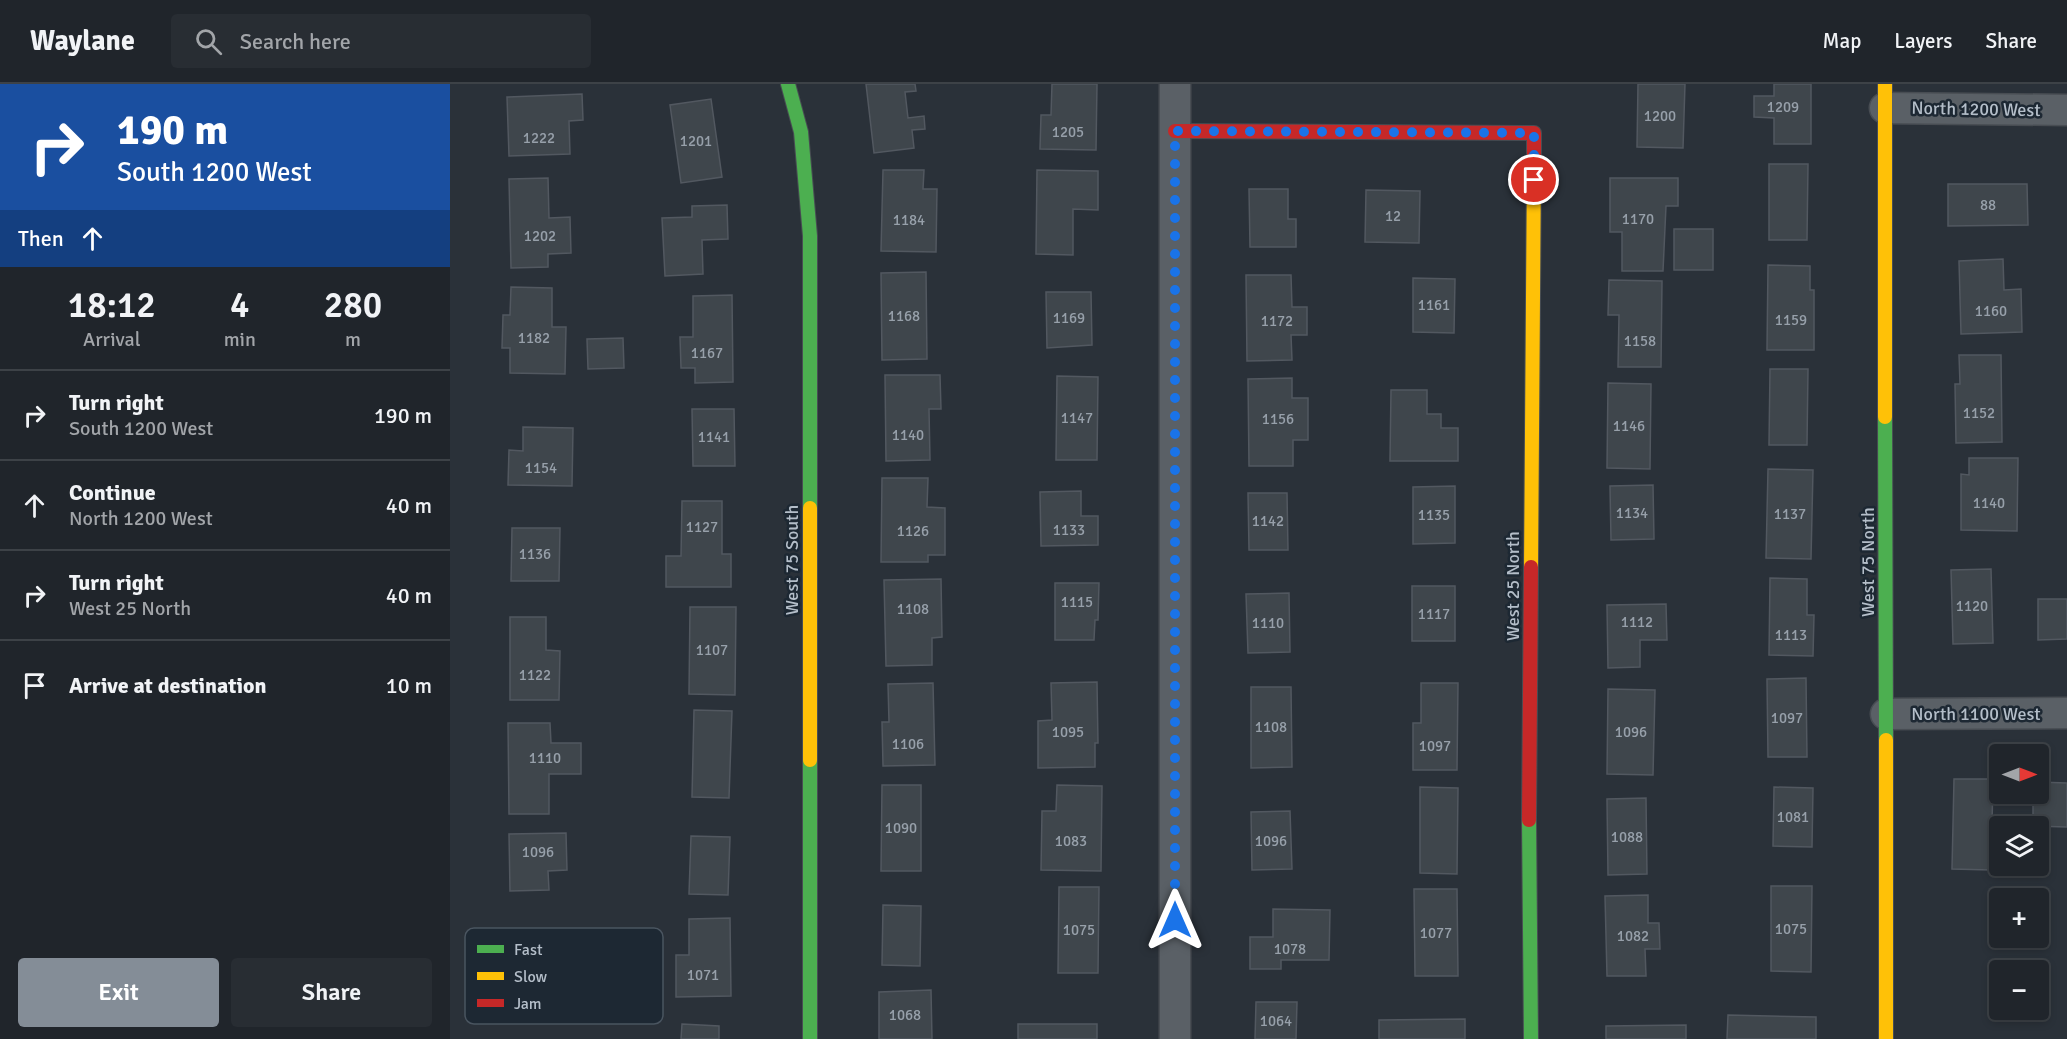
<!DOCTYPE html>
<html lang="en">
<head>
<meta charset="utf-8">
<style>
	body { margin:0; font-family:Signika,sans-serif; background:#282d33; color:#f1f3f6; height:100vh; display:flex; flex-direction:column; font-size:22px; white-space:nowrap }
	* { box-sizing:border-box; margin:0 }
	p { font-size:20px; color:#a2a5a9 }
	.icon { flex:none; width:33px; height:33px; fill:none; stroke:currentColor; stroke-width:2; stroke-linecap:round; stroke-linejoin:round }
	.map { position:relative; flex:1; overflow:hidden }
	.panel { display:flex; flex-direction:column; background:#20252b; width:450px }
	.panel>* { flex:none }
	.guide { background:#1a4fa0; color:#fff; overflow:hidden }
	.needle { width:39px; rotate:90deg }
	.controls { position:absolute; left:1539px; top:660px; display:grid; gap:12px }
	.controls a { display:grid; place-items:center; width:60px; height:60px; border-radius:6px; background:#20252b; box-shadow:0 3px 9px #0003,0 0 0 2px #3d4247; font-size:30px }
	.pin { position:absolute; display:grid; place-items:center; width:51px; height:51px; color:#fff; margin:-26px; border:3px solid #fff; border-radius:50%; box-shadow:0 2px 6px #0007 }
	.me { position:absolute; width:66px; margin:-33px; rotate:0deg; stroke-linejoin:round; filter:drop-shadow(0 0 4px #0008) }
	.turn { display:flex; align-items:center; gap:21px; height:126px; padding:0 18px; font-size:27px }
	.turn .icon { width:78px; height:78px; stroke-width:2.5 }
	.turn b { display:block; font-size:42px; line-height:51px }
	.then { display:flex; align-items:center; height:57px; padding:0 18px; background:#0003; gap:12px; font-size:22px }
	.eta { display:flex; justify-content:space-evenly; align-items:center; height:102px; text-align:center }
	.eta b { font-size:36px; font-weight:600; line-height:42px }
	.primary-button { display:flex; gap:12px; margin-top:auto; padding:12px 18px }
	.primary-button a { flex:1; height:69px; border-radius:6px; background:#848d97; color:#fff; font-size:24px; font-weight:600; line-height:69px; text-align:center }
	.primary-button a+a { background:#282d33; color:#f1f3f6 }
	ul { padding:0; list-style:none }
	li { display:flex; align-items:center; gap:18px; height:90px; padding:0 18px; border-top:2px solid #3d4247 }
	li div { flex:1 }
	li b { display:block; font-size:22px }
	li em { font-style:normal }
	header { display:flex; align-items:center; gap:36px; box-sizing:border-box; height:84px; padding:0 30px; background:#20252b; border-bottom:2px solid #3d4247 }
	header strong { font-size:28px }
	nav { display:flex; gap:33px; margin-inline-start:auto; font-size:21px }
	.search { width:420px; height:54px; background:#282d33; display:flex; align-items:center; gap:15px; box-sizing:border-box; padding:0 21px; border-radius:6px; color:#a2a5a9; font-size:22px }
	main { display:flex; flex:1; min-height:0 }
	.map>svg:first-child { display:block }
	.building { fill:#3f464c; stroke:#525860; stroke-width:1.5 }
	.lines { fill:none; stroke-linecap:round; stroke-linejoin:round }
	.street-casing { stroke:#484d53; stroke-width:33 }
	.fast-casing { stroke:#484d53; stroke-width:16 }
	.slow-casing { stroke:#484d53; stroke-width:16 }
	.jam-casing { stroke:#484d53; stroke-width:16 }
	.street { stroke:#5a6066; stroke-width:30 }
	.fast { stroke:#4caf50; stroke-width:14 }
	.slow { stroke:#ffc107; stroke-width:14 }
	.jam { stroke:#c62828; stroke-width:14 }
	.route { stroke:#1a73e8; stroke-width:10; stroke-dasharray:0 18 }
	.labels { text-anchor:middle; stroke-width:5; stroke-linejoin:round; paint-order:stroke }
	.number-label { font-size:15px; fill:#97a0aa }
	.street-label { font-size:18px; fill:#b4bec9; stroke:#1d2833 }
	.key { fill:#1d2833; stroke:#4a5560; stroke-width:1.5 }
	.key-label { font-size:16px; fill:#b4bec9 }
</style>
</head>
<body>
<header>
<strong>Waylane</strong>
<div class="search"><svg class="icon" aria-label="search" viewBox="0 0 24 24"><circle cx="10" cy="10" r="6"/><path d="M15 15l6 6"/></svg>Search here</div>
<nav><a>Map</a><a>Layers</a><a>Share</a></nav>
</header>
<main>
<section class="panel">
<div class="guide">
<div class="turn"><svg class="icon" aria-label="right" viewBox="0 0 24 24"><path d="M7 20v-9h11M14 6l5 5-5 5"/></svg><div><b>190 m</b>South 1200 West</div></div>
<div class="then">Then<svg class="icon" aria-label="ahead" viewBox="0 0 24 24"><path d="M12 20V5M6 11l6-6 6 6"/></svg></div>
</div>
<div class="eta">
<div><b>18:12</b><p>Arrival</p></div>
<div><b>4</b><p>min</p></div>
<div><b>280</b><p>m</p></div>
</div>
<ul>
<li><svg class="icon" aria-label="right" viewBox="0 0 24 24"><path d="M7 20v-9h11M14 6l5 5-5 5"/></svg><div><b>Turn right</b><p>South 1200 West</p></div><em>190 m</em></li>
<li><svg class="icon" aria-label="ahead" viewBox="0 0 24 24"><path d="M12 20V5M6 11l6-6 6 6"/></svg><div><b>Continue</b><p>North 1200 West</p></div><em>40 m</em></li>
<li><svg class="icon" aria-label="right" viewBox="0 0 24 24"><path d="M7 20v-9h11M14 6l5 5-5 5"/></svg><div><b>Turn right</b><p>West 25 North</p></div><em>40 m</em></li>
<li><svg class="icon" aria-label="arrive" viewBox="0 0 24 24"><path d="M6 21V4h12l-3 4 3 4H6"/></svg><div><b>Arrive at destination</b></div><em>10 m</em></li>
</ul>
<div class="primary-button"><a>Exit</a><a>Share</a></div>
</section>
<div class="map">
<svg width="1617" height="955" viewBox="0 0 1617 955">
	<rect width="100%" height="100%" fill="#2a3139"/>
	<path class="building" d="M416 0H465L466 7 455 8 458 34 474 32 475 45 462 46 464 64 424 69Z
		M602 0H647L646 66 590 65 591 31H601Z
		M1188 0H1235L1233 64 1187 63Z
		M1324 0H1361V60H1324V34L1304 33V12H1324Z
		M132 10 133 36 119 37 120 70 59 72 57 13Z
		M261 15 272 93 231 99 220 21Z
		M1319 80H1358L1357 156H1319Z
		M433 86H474L473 105H487L486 168 431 167Z
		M587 86 648 87V126L623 125V171L586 170Z
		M98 94 99 134 120 133 121 169 98 170V183L61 184 59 95Z
		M1160 94H1228V122H1216L1213 187H1172V148H1160Z
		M1498 100H1577L1578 141 1498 142Z
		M799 105H838V135H846V163H800Z
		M916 106 970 107 969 159 915 158Z
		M277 121 278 155 252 156 253 190 215 192 212 134 242 133V122Z
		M1224 145H1263V186H1224Z
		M1553 175 1554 206 1571 205 1572 248 1511 250 1509 177Z
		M1318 181 1360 182V206H1364V266H1317Z
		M476 188 477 275 432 276 431 189Z
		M796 191H841L842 223H857V251H841L842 276 797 277Z
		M963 194 1005 195 1004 249 963 248Z
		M1159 196 1212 197 1211 283H1168L1169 231H1158Z
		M61 203 102 204V243H116L115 290 60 289V264H52L53 231H60Z
		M596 208H641L642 261 597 264Z
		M282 211 283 298 245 299V284H231L230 253H243V212Z
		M173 254 174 284 138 285 137 255Z
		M1509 271H1551L1552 358 1506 359 1505 300H1510Z
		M1320 285H1358L1357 361H1319Z
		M435 291H490L491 325H479L480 376 436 377Z
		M607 292 648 293 647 376H606Z
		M842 294V314H858V356H843V382H799L798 295Z
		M1158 299 1201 300 1200 385 1157 384Z
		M941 306H977V330H991V344H1008V377H940Z
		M242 325H284L285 382H243Z
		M73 343 123 344 122 402 58 401 59 366 73 367Z
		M1519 374H1568L1567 447 1511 446V390L1519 391Z
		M1318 385 1363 386 1361 475 1316 474Z
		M432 394H478L477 423 495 424V471H478V478H431Z
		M1203 401 1204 455 1161 456 1160 402Z
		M1005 402V459L963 460V403Z
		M631 407V432H648V461L591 462 590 408Z
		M798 409H837L838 466H799Z
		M232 417H272V470H281V503H216V472H231Z
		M62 444H110L109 497H61Z
		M1541 485 1543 559 1503 560 1501 486Z
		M1320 494 1357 495V531H1364L1363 572 1319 571Z
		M491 495 492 553 482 554V581L436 582 434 496Z
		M605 499H649L648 536H645L644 556H605Z
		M962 502H1005V557H962Z
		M839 509 840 568 798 569 796 510Z
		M1588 515H1617V555L1588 556Z
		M1216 520 1217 556H1190V583L1158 584 1157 521Z
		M240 523H286L285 611 239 610Z
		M60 533H96V566L110 567 109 616H60Z
		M1356 594 1357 673H1318L1317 595Z
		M647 598 648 659H645V683L588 684V637L602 636 601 599Z
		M483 599 485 681 433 682 432 638H439L438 600Z
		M971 599H1008L1007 686H963V639H971Z
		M801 603H841L842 683 801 684Z
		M1158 605 1205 606 1203 691 1157 690Z
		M244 626 282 627 279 714 242 713Z
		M58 639H100L101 659H131V690H99V730H59Z
		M1504 695H1543L1541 786 1502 785Z
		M1588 698 1617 699V743L1583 742V710H1588Z
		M432 701H471V787H431Z
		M607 701 652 702 651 787 591 786 592 727H606Z
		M970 703 1008 704 1007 790 970 789Z
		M1324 703 1363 704 1362 763 1323 762Z
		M1196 714 1197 790 1158 791 1157 715Z
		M840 727 842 785 802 786 801 728Z
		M116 749 117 786 98 787 99 806 60 807 59 750Z
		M241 752 280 753 278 811 239 810Z
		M1321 802H1362L1361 888 1321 887Z
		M609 803H649L648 889H608Z
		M964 805H1007L1008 892H965Z
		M1198 811V839H1209L1210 865H1195L1196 892H1157L1155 812Z
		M433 821 471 822 470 882 432 881Z
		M823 825 880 826 879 876H831V885H800V853H823Z
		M280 834 281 912 226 913V871H239V835Z
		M481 906 482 955H429V908Z
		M806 918H847L846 955H805Z
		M1278 931 1366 933V955H1277Z
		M1015 935V955H929V936Z
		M232 940 269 942V955H231Z
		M568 940H647V955H568Z
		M1236 941V955H1156V942Z"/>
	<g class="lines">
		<g class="street-casing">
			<path id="street" d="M725 0V955
				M1435 24 1617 26
				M1436 630 1617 629"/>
		</g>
		<g class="fast-casing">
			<path id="fast" d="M338 0 351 48 360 152V424
				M1435 333 1436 656
				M360 676V955
				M1079 736 1081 955"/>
		</g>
		<g class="slow-casing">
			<path id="slow" d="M1435 0V333
				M360 424V676
				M1081 483 1084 78
				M1436 656V955"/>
		</g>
		<g class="jam-casing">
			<path id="jam" d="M725 47 1084 49V78
				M1079 736 1081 483"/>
		</g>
		<use href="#street" class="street"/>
		<use href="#fast" class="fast"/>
		<use href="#slow" class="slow"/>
		<use href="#jam" class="jam"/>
	</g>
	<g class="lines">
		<path class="route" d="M725 836V47L1084 49V96"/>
	</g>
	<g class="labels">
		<g class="number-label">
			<text x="1333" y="28">1209</text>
			<text x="1210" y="37">1200</text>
			<text x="618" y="53">1205</text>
			<text x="89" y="59">1222</text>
			<text x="246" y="62">1201</text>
			<text x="1538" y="126">88</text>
			<text x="943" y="137">12</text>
			<text x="1188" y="140">1170</text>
			<text x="459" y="141">1184</text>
			<text x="90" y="157">1202</text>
			<text x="984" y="226">1161</text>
			<text x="1541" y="232">1160</text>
			<text x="454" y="237">1168</text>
			<text x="619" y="239">1169</text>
			<text x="1341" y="241">1159</text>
			<text x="827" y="242">1172</text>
			<text x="84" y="259">1182</text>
			<text x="1190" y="262">1158</text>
			<text x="257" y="274">1167</text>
			<text x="1529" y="334">1152</text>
			<text x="627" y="339">1147</text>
			<text x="828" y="340">1156</text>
			<text x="1179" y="347">1146</text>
			<text x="458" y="356">1140</text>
			<text x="264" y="358">1141</text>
			<text x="91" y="389">1154</text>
			<text x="1539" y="424">1140</text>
			<text x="1182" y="434">1134</text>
			<text x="1340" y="435">1137</text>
			<text x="984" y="436">1135</text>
			<text x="818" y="442">1142</text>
			<text x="252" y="448">1127</text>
			<text x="619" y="451">1133</text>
			<text x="463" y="452">1126</text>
			<text x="85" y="475">1136</text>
			<text x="627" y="523">1115</text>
			<text x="1522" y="527">1120</text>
			<text x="463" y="530">1108</text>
			<text x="984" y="535">1117</text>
			<text x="1187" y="543">1112</text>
			<text x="818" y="544">1110</text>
			<text x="1341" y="556">1113</text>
			<text x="262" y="571">1107</text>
			<text x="85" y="596">1122</text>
			<text x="1337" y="639">1097</text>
			<text x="821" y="648">1108</text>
			<text x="618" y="653">1095</text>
			<text x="1181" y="653">1096</text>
			<text x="458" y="665">1106</text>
			<text x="985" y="667">1097</text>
			<text x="95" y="679">1110</text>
			<text x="1343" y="738">1081</text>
			<text x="451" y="749">1090</text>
			<text x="1177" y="758">1088</text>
			<text x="621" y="762">1083</text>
			<text x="821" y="762">1096</text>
			<text x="88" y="773">1096</text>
			<text x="1341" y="850">1075</text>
			<text x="629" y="851">1075</text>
			<text x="986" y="854">1077</text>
			<text x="1183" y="857">1082</text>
			<text x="840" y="870">1078</text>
			<text x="253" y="896">1071</text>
			<text x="455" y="936">1068</text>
			<text x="826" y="942">1064</text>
		</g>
		<g class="street-label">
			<text transform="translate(1526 25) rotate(1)" y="6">North 1200 West</text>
			<text transform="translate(342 476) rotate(-90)" y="6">West 75 South</text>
			<text transform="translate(1418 478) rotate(-90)" y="6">West 75 North</text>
			<text transform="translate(1063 502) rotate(-90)" y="6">West 25 North</text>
			<text x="1526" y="636">North 1100 West</text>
		</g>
	</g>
	<rect x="15" y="844" width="198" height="96" rx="9" class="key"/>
	<rect x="27" y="861" width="27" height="8" fill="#4caf50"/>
	<rect x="27" y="888" width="27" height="8" fill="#ffc107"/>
	<rect x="27" y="915" width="27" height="8" fill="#c62828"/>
	<g class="key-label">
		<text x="64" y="871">Fast</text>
		<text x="64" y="898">Slow</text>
		<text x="64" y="925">Jam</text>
	</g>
</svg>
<div class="controls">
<a><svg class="needle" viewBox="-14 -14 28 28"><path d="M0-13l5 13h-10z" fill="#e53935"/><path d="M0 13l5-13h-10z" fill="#a2a5a9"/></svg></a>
<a><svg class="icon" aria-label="layers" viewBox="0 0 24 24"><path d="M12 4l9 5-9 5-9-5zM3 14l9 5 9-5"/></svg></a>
<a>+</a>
<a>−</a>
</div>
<div class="pin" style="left:1084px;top:96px;background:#d93025"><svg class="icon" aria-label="arrive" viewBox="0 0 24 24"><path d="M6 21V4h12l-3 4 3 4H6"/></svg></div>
<svg class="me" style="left:725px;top:836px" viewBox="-20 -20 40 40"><path d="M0-17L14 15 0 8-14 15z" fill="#1a73e8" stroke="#fff" stroke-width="4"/></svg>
</div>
</main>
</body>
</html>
